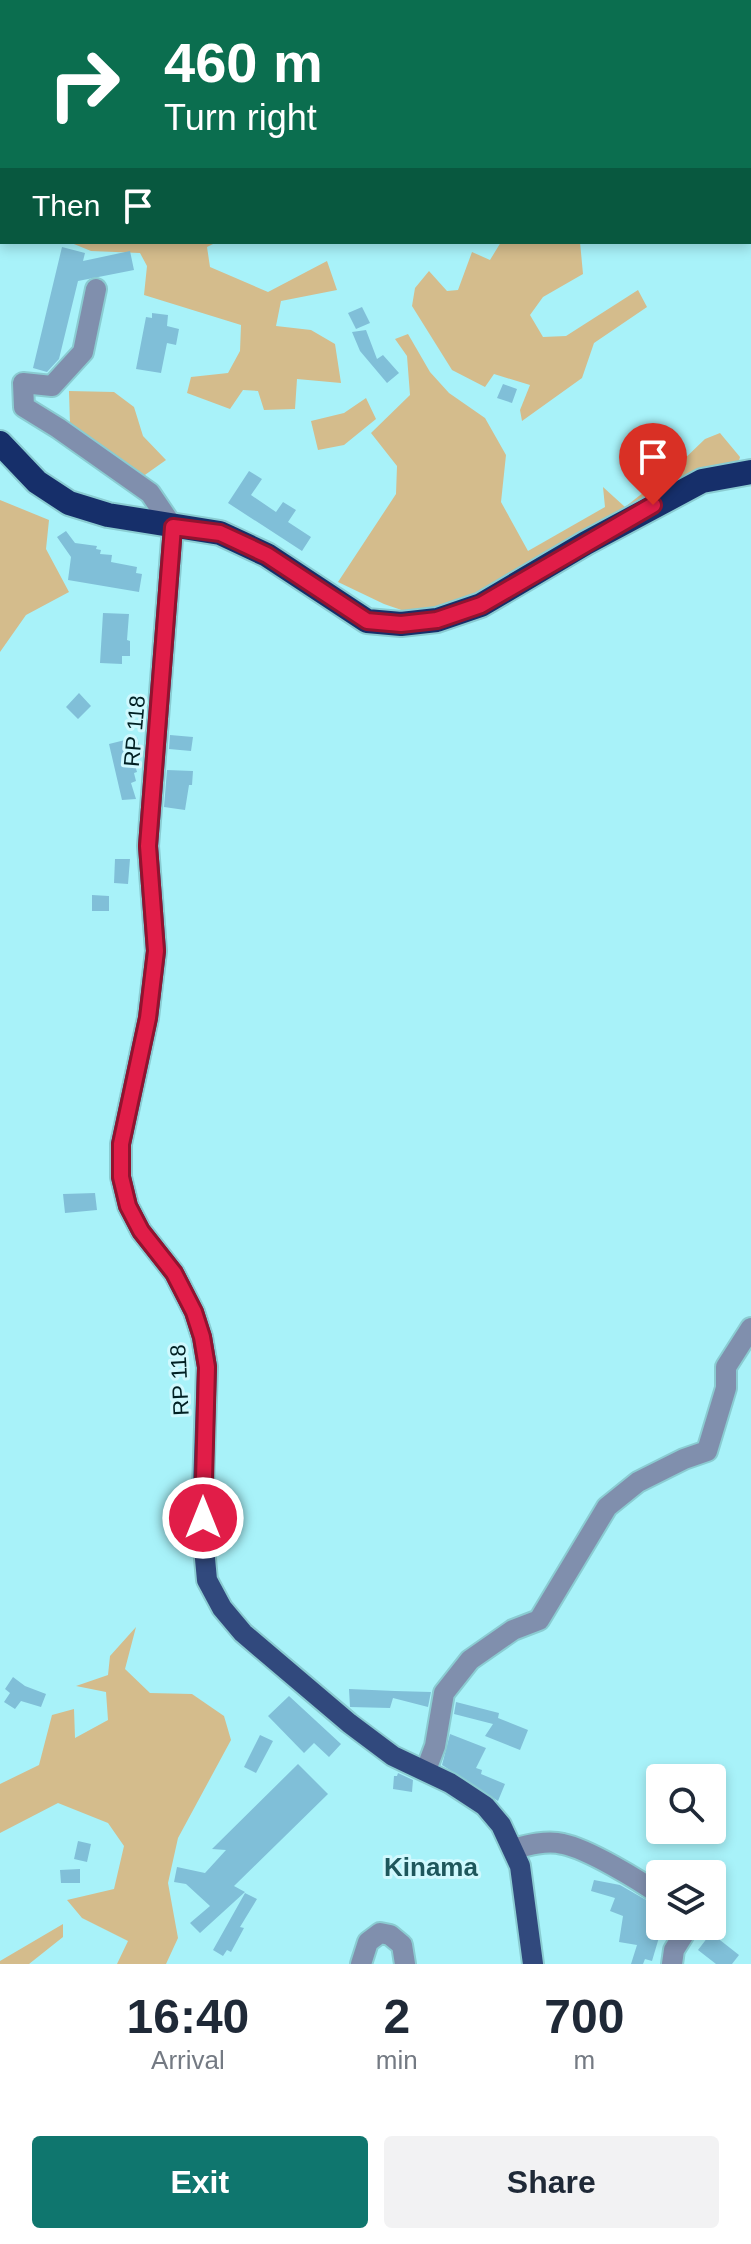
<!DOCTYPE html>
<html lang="en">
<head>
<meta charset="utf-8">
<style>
	body { margin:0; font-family:Arial,sans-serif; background:#f2f2f3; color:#1f2937; height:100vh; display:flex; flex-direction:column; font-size:30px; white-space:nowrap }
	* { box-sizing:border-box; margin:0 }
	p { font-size:26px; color:#747a83 }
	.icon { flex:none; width:44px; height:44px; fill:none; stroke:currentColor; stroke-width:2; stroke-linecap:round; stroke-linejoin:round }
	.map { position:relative; height:1964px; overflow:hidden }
	.panel { display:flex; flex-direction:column; background:#fff; flex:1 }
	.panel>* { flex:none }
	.hud { position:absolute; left:0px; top:0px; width:752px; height:244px; box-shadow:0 4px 12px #0003; background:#0b6e4f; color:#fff; overflow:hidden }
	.tools { position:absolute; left:646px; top:1764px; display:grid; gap:16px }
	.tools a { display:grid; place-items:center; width:80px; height:80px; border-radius:8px; background:#fff; box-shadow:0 4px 12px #0003; font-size:40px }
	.pin { position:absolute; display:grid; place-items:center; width:68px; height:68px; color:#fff; margin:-82px -34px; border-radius:50% 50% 50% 0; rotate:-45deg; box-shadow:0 0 8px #0007 }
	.pin .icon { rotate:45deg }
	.me { position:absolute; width:88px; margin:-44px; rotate:0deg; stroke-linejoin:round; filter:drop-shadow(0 0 6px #0008) }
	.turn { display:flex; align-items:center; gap:28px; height:168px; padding:0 32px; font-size:36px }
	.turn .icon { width:104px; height:104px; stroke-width:2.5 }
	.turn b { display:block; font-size:56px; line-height:68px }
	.then { display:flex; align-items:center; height:76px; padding:0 32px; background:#0003; gap:16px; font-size:30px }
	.eta { display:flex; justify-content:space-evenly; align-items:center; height:136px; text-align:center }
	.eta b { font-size:48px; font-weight:700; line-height:56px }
	.primary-button { display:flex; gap:16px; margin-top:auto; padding:16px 32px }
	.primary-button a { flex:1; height:92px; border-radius:8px; background:#0f766e; color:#fff; font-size:32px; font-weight:700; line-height:92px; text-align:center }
	.primary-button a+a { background:#f2f2f3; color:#1f2937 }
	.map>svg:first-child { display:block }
	.green { fill:#d4bc8c }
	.building { fill:#80bfd8 }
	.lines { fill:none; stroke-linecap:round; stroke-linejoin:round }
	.minor-casing { stroke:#8accd2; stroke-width:24 }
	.major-casing { stroke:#8accd2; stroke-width:24 }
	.highway-casing { stroke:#8accd2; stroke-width:28 }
	.minor { stroke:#808fad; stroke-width:20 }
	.major { stroke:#31497d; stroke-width:20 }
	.highway { stroke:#162f6a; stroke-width:24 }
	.route-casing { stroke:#92132f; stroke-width:20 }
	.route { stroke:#e11d48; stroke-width:14 }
	.labels { text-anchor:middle; stroke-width:6; stroke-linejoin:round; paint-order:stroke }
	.street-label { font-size:22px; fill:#012023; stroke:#cff9fe }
	.quarter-label { font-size:26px; font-weight:bold; fill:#1e575c; stroke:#cff9fe }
</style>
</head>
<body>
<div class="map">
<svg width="751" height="1964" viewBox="0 0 751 1964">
	<rect width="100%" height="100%" fill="#a8f2f9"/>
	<path class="green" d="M0 0H206L2 2V80Z
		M69 242H217L207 247 210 267 268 292 327 261 337 290 281 301 276 326 311 330 335 344 341 383 297 379 295 409 264 410 258 391 243 390 230 409 187 393 191 377 228 373 240 351 241 325 144 295 147 266 140 253 91 251Z
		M501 242H580L583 274 543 297 530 315 543 337 566 336 638 290 647 307 594 343 582 378 522 421 520 410 530 385 494 374 485 387 452 370 412 306 415 288 429 271 447 291 458 290 472 252 490 260Z
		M408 334 430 372 449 393 485 418 506 455 501 502 528 551 605 507 603 487 625 507 677 466 705 439 720 433 740 457 737 468 473 601 413 614 384 604 338 582 396 494 397 466 371 433 410 395 407 356 395 339Z
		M69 391 114 392 134 407 143 436 166 460 142 477 152 482 144 483 70 425Z
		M366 398 376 419 344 445 318 450 311 421 344 413Z
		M0 500 49 520 46 549 69 592 26 615 0 652Z
		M136 1627 125 1669 150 1693 192 1694 224 1716 231 1740 178 1838 168 1883 178 1938 166 1964H117L128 1941 82 1918 67 1900 114 1889 124 1846 108 1823 58 1803 0 1833V1784L39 1765 52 1715 74 1709 75 1738 108 1720 106 1692 76 1686 108 1675 110 1656Z
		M63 1924V1937L29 1964H0V1961Z"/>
	<path class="building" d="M62 247 85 253 83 261 130 251 134 270 78 281 59 359 47 372 33 368Z
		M362 307 370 323 356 329 348 313Z
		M152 313 168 315 167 326 179 329 176 345 167 343 161 373 136 369 146 317 152 318Z
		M366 330 377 359 383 355 399 373 387 383 360 351 352 332Z
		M503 384 517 389 512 403 497 398Z
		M249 471 262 479 251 495 276 512 283 502 296 510 288 522 311 537 302 551 228 503Z
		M66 531 75 543 97 546 96 549 101 550 100 554 112 555 111 562 137 567 136 573 142 574 139 592 68 580 71 557 57 537Z
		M103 613 129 614 127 640 130 641V656H122V664L100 663Z
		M79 693 91 706 78 719 66 707Z
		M170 735 193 737 191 751 169 749Z
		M137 737 141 753 132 755 137 772 134 773 136 781 131 783 136 799 122 800 109 744Z
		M167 770 193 771 192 785H189L185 810 164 807Z
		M115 859H130L128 884 114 883Z
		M92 895 109 896V911H92Z
		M95 1193 97 1210 65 1213 63 1194Z
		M13 1677 25 1686 46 1694 41 1707 21 1701 15 1709 4 1702 10 1693 5 1689Z
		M349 1689 395 1691 431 1692 428 1707 393 1698 390 1708 350 1707Z
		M289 1696 341 1744 329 1757 314 1743 304 1753 268 1716Z
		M456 1702 499 1713 498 1718 528 1730 520 1750 485 1736 493 1724 454 1714Z
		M450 1734 486 1748 476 1768 482 1770 481 1774 505 1784 498 1801 442 1765Z
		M260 1735 273 1741 256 1773 244 1767Z
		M298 1764 328 1794 234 1886 245 1892 200 1933 190 1923 210 1906 186 1884 174 1882 177 1867 205 1873 226 1850 212 1849Z
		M398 1773 413 1780 412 1792 393 1789 394 1776H397Z
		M78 1841 91 1844 87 1862 74 1859Z
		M80 1869V1883H61L60 1870Z
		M594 1880 620 1885 660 1908V1934L652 1961 645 1959 643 1964H631L637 1945 619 1942 623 1916 610 1911 615 1898 591 1891Z
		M245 1893 257 1899 240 1927 244 1928 231 1952 227 1950 223 1956 213 1950Z
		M711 1933 739 1955 732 1964H716L698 1950Z"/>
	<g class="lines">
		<g class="minor-casing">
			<path id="minor" d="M96 289 83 352 52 386 23 383 24 407 58 428 150 493 173 527
				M426 1770 435 1746 444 1693 470 1660 513 1630 539 1620 607 1507 638 1482 684 1459 707 1451 726 1388V1367L751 1328
				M513 1849C528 1845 547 1840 563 1844 588 1849 639 1880 660 1895
				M361 1964 368 1942 380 1933 390 1935 402 1945 405 1964
				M672 1964 674 1950 689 1926"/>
		</g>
		<g class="major-casing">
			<path id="major" d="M173 527 148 846 156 951 148 1018 121 1144V1177L128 1206 141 1231 174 1273 194 1312 202 1337 207 1367 203 1488 204 1548 207 1580 222 1608 243 1633 349 1723 393 1756 450 1783 485 1806 501 1825 520 1866 533 1964"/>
		</g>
		<g class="highway-casing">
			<path id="highway" d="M0 443 37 482 69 503 108 515 220 533 267 555 367 621 401 624 437 620 481 605 586 543 702 481 751 472"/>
		</g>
		<use href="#minor" class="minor"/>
		<use href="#major" class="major"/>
		<use href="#highway" class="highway"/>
	</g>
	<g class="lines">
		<g class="route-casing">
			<path id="route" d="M203 1518 207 1367 202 1337 194 1312 174 1273 141 1231 128 1206 121 1177V1144L148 1018 156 951 148 846 173 527 220 533 267 555 367 621 401 624 437 620 481 605 653 505"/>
		</g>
		<use href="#route" class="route"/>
	</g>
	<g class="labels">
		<g class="street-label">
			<text transform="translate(134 731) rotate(-85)" y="8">RP 118</text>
			<text transform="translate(179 1380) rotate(-93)" y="8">RP 118</text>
		</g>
		<g class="quarter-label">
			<text x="431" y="1876">Kinama</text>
		</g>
	</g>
</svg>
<div class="tools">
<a><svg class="icon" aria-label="search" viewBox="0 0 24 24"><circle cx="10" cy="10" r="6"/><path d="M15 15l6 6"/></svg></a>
<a><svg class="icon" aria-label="layers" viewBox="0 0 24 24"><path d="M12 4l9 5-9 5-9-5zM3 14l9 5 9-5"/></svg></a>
</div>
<div class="pin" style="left:653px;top:505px;background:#d93025"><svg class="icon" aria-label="arrive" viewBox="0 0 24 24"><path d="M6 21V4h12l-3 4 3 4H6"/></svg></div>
<svg class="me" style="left:203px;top:1518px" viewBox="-20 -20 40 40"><circle r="17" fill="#e11d48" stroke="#fff" stroke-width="3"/><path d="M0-11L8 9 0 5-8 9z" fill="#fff"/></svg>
<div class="hud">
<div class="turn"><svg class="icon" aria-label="right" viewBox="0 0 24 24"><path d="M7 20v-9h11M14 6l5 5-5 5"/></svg><div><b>460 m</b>Turn right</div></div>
<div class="then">Then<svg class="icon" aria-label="arrive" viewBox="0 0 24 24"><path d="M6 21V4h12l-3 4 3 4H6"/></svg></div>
</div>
</div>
<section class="panel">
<div class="eta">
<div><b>16:40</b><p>Arrival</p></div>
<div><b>2</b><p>min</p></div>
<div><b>700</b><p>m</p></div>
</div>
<div class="primary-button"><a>Exit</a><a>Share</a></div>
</section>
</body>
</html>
